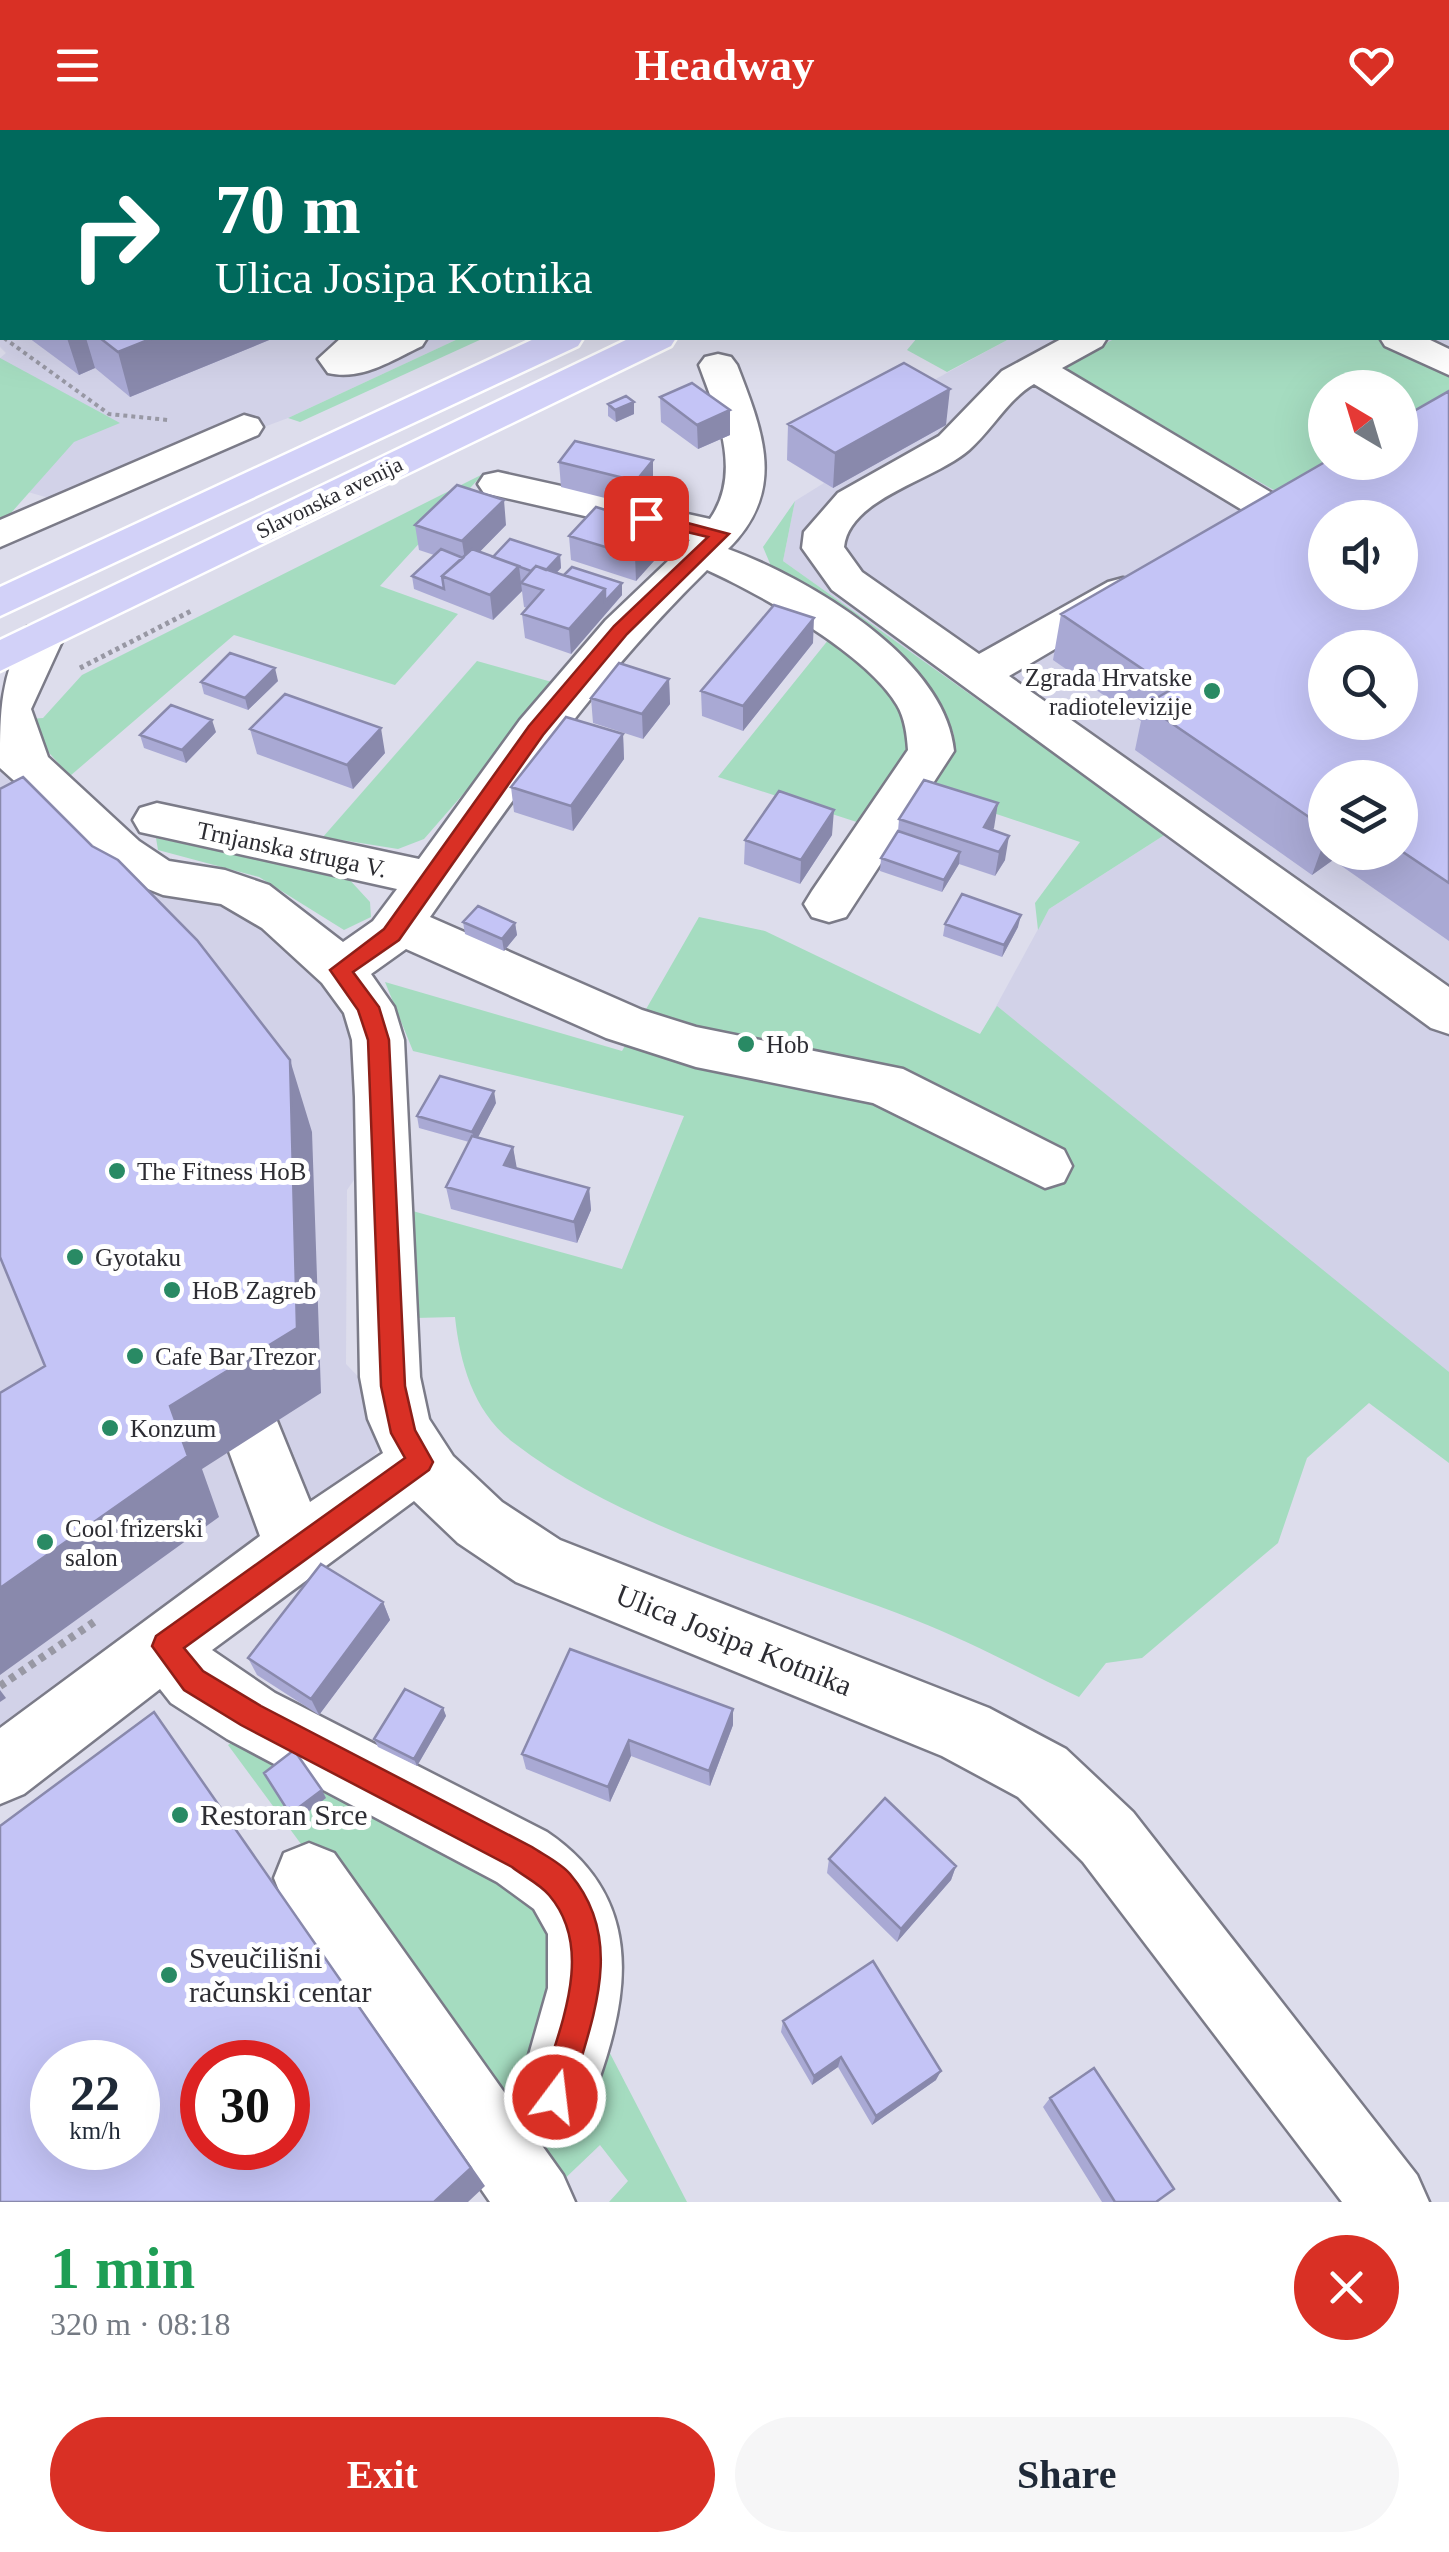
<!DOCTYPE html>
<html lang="en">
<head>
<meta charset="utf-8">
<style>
	body { margin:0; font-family:"Times New Roman",serif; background:#f6f6f7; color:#1f2937; height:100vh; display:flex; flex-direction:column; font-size:38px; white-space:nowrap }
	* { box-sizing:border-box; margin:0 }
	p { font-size:32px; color:#747a83 }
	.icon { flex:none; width:55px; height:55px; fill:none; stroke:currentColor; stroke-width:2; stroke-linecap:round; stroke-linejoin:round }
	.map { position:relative; height:2072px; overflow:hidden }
	.panel { display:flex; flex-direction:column; background:#fff; flex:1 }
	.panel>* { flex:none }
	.guide { position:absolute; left:0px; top:0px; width:1450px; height:210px; box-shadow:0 10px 40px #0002; background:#00695c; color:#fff; overflow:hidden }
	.needle { width:65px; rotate:322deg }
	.buttons { position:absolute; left:1308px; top:240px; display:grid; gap:20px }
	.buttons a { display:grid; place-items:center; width:110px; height:110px; border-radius:50%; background:#fff; box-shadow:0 10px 40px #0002; font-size:50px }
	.speed { position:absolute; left:30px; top:1910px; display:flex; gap:20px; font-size:50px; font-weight:700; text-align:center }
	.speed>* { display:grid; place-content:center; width:130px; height:130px; border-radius:50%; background:#fff; box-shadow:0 10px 40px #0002; line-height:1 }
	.speed small { font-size:25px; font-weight:400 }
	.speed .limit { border:15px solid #d22; background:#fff; color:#111 }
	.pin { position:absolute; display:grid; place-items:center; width:85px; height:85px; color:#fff; margin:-42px; border-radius:20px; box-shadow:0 5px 15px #0006 }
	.me { position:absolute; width:110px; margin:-55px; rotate:15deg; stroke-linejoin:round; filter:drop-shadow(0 0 8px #0008) }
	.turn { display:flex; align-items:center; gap:35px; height:210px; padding:0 50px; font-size:45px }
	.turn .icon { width:130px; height:130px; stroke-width:2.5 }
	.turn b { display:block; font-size:70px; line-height:85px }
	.round { display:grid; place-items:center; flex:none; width:105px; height:105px; border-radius:52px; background:#f6f6f7 }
	.headline { display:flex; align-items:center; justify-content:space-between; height:170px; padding:0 50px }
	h1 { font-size:60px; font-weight:600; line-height:75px; color:#1e9e55 }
	.action { display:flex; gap:20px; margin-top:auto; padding:20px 50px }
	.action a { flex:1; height:115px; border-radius:60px; background:#d93025; color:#fff; font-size:40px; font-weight:600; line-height:115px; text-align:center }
	.action a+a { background:#f6f6f7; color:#1f2937 }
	header { display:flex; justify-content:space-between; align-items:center; height:130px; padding:0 50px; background:#d93025; color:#fff; font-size:45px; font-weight:600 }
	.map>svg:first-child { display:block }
	.built { fill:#d2d2e8; fill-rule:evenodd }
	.green { fill:#a5dcc0 }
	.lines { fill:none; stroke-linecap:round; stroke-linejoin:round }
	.minor-casing { stroke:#7b7b88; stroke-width:5 }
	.major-casing { stroke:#fff; stroke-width:5 }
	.path-far2 { stroke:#9898a4; stroke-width:4; stroke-dasharray:4 4; stroke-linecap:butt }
	.path-far1 { stroke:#9898a4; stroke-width:5; stroke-dasharray:4 4; stroke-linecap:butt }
	.path { stroke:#9898a4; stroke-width:8; stroke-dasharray:6 6; stroke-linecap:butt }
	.minor { fill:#fff; fill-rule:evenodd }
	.major { fill:#d2d1f8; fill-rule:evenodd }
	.wall { fill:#a9a9d4; fill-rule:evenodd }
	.shaded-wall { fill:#8989ac }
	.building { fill:#c4c4f6; stroke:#8989ac; stroke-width:2.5; fill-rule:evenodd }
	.route { fill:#d93025; stroke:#8d1f18; stroke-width:2.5 }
	.poi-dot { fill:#298a64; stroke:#fff; stroke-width:4 }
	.labels { text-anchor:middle; stroke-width:10; stroke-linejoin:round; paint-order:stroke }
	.far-street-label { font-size:22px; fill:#2d2d33; stroke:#fff }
	.poi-label { font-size:25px; fill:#2d2d33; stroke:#fff; text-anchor:start }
	.street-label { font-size:25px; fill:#2d2d33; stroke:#fff }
	.near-street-label { font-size:30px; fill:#2d2d33; stroke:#fff }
	.near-poi-label { font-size:30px; fill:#2d2d33; stroke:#fff; text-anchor:start }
</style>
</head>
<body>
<header><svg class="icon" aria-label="menu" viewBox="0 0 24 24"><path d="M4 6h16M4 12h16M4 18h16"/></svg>Headway<svg class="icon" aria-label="heart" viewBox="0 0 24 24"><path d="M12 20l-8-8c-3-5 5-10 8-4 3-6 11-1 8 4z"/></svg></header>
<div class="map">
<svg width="1449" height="2072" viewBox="0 0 1449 2072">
	<rect width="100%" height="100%" fill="#ddddec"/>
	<path class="built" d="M0 0H592L593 2H2V208H460L288 288 63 372 0 354V228L6 223 0 217Z
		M1396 0H1449V1276L981 904 1049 779 1166 704 783 431 795 371 824 353 787 330 1011 208H1448V2H1391ZM1325 258H1400V332H1325ZM1325 388H1400V462H1325ZM1325 518H1400V592H1325ZM1325 648H1400V722H1325Z
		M0 630 270 800 342 874 355 916 363 1037 347 1060 346 1234 374 1263 381 1301 377 1322 364 1340 0 1612Z"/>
	<path class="green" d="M460 208H484L300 292 288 288Z
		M917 208H1011L947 242 907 220Z
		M1116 208H1384L1449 240V262L1400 292V258H1325V332L1281 364 1058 238Z
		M0 228 120 293 74 312 11 383 0 388Z
		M483 344 380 456 458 484 395 555 234 505 70 646 32 604 29 589 43 588 82 545Z
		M795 371 783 431 1166 704 1049 779 1038 800 1035 773 1080 712 925 660 954 605C941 552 817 472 771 436L763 417Z
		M829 509C854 528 927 578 914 613 904 642 884 670 869 696L718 647Z
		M477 531 559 554 424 709 398 719 323 707Z
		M156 708 347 747 370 772 371 787 344 800 259 747 158 720Z
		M699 787 765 801 980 904 997 876 1449 1242V1333L1369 1273 1307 1328 1278 1413 1142 1528 1106 1533 1079 1567C1025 1541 971 1512 915 1490 782 1438 629 1401 514 1313 474 1283 460 1234 455 1187L415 1188 409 1080 622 1139 684 986 413 921 385 852 622 921Z
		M251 1599 559 1784 541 1950 508 1995 228 1615Z
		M601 1906 687 2072H609L628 2051 600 2015 556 2057 535 2030Z"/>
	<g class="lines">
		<g class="minor-casing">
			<path id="minor" d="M600 0H632V2H600Z
				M1171 0H1204L1205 2H1173Z
				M1449 0V21H1448V2H1440Z
				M341 208H427L422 216C392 230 362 251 328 243L318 229Z
				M1063 208H1107L1102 216 1062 238 1282 369 1288 378 1282 387 1268 390 1254 387 1034 254C1008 269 992 300 969 320 935 350 849 368 844 417L862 442 979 524 1108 452 1123 448 1138 452 1144 461 1138 470 1009 546 1449 857V904L1431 898 832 460 802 418 804 402 838 363 939 306 1002 241Z
				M1380 208H1426L1449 219V245L1385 216Z
				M718 224 731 227 737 235C763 302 787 361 728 419 808 448 946 529 954 621L846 787 829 792 812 787 804 774 812 761 908 620C907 605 905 588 897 575 867 524 760 464 707 440 598 547 517 663 430 787L642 880 696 897 903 939 1064 1020 1072 1036 1064 1052 1045 1058 873 973 696 937 606 908 406 819 371 844 394 877 404 910 420 1247 429 1289 453 1326 502 1372 560 1410 989 1578 1066 1619 1133 1682 1417 2045 1429 2072H1342L1083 1732 1018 1667 942 1626 516 1452 458 1413 414 1371 212 1520 275 1563 547 1702C657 1776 625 1888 582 1994L555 2005 528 1994 517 1967 548 1858V1804L534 1779 497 1752 227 1609 171 1573 160 1559 24 1664 0 1674V1598L260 1406 223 1305 231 1286 253 1278 275 1286 310 1372 383 1323 368 1289 360 1247 355 967 352 910 344 883 322 853 262 798 221 774 163 765 123 749 0 638C0 580 0 548 27 497L42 493 57 497 64 507 31 579 48 627 139 711 169 731 225 740 269 755 343 812 373 791 397 759 140 702 133 690 140 678 157 673 419 729 520 590 606 490 690 410 484 363 478 354 484 345 498 342 710 389C743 342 717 284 699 235L705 227Z
				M244 285 258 289 263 297 258 305 0 417V390Z
				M309 1713 334 1723 563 2045 575 2072H490L284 1773 274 1748 284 1723Z"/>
		</g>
		<g class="major-casing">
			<path id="major" d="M536 208H583L578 216 0 486V457Z
				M630 208H676L671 216 0 541V510Z"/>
		</g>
		<path class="path-far2" d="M924 2 929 0
			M4 208 109 284 168 290"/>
		<path class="path-far1" d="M80 538 193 480"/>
		<path class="path" d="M0 1556 94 1492"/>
		<use href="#minor" class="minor"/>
		<use href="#major" class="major"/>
	</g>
	<path class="wall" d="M22 0H301L305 2H15Z
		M345 0H586L587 2H349Z
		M2 7V187L0 185V8Z
		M29 208H274L130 267 95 238 79 245Z
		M1449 261V811L1333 730 1312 745 1135 620 1141 591 1053 530 1061 484ZM1325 648H1400V722H1325Z
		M660 267 730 280V305L698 319 661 292Z
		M608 274 634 284 616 292 608 286Z
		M788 294 946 295 833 358 787 330Z
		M559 332 653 354 637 376 561 357Z
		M415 395H506L479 422 493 427 560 425 561 438 556 443 564 445 622 453V465L571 524 525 508 522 484 527 478 524 477 522 461 493 490 414 459 412 446 434 425 419 420Z
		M661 397 662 422 636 451 571 430 569 406Z
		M813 513 743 601 702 586 701 561Z
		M669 549 670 574 643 609 593 593 591 568Z
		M278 551 248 580 204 564 201 552Z
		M250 599 385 623 353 659 257 624Z
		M216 602 186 633 144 618 140 605Z
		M623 604 624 629 573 701 514 682 511 657Z
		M998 673 992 700 1005 730 995 746 959 734 942 762 880 741 881 728 898 701 899 689Z
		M832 705 800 754 744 734 745 710Z
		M463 792 515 793 517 805 504 821 465 804Z
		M945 794 1018 797 1002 827 943 806Z
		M496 973 478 1007 513 1017 516 1038 589 1058 591 1080 577 1113 451 1079 446 1057 469 1012 419 998 417 986Z
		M383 1472 390 1490 319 1585 257 1545 248 1528Z
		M443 1578 446 1586 417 1636 378 1617 374 1609Z
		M733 1579V1595L710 1656 631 1626 610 1672 526 1639 522 1624Z
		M829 1729 956 1736 951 1750 897 1812 827 1743Z
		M783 1891 936 1950 872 1995 838 1937 812 1955 781 1902Z
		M1050 1968 1156 2072H1102L1043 1977Z"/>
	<path class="shaded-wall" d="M153 0H193L194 2H146Z
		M516 0H586L587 2H510Z
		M67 208H86L95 238 79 245Z
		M153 208H274L130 267 118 222Z
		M950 259 946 295 833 358 835 323Z
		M634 272V284L616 292 615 280Z
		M730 280V305L698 319 697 295Z
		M653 330V354L637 376 636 351Z
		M504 370 506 395 466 436 462 411Z
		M661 397 662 422 636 451 635 426Z
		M560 425 561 438 543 457 541 445Z
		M519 436 522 461 493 490 490 465Z
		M622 453V465L571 524 569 499 605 459Z
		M814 488 813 513 743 601V576Z
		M275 538 278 551 248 580 245 568Z
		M669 549 670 574 643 609 642 584Z
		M212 590 216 602 186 633 182 620Z
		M381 598 385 623 353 659 347 635Z
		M623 604 624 629 573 701 571 676Z
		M998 673 994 698 983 717 984 697Z
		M834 680 832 705 800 754 801 730Z
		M1009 706 1005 730 995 746 999 722Z
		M1325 709V722H1336L1333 730 1312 745Z
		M960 722 959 734 942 762 944 750Z
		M1021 785 1018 797 1002 827 1004 815Z
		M515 793 517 805 504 821 502 809Z
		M290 930 312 1002 321 1263 202 1339 219 1387 0 1545V1458L170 1276Z
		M494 961 496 973 475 1013 472 1002Z
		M513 1017 517 1039 504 1035Z
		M589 1058 591 1080 577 1113 574 1092Z
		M383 1472 390 1490 319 1585 311 1569Z
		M0 1560 6 1568 0 1572Z
		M443 1578 446 1586 417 1636 414 1629Z
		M733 1579V1595L710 1656 709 1641Z
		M154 1582 485 2056 468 2072H434Z
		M629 1610 631 1626 610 1672 608 1657Z
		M322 1660 326 1668 295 1692 290 1684Z
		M956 1736 951 1750 897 1812 901 1799Z
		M841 1927 838 1937 812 1955 814 1946Z
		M941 1941 936 1950 872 1995 876 1986Z"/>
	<path class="building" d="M22 0H153L146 2H15Z
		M210 0H301L305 2H209L212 1Z
		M411 0H516L510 2H415Z
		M2 7V110L0 108V8Z
		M2 119V154L0 152V120Z
		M100 208H153L118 222Z
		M904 233 950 259 835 323 788 294Z
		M692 253 730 280 697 295 660 267Z
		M1449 261V753L1400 720V648H1325V698L1145 575 1172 559 1061 484 1325 332H1400V289ZM1325 388H1400V462H1325ZM1325 518H1400V592H1325Z
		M626 266 634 272 615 280 608 274Z
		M575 311 653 330 636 351 559 332Z
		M457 355 504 370 462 411 415 395Z
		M596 377 661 397 635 426 569 406Z
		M510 409 560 425 546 440 536 436 531 441 493 427Z
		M441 419 463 428 442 446 444 459 412 446Z
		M472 419 519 436 490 465 442 446Z
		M536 436 605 459 569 499 522 484 543 460 521 453Z
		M572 437 622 453 605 471V459L564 445Z
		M774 475 814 488 743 576 701 561Z
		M230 523 275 538 245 568 201 552Z
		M619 533 669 549 642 584 591 568Z
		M285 564 381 598 347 635 250 599Z
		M171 575 212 590 182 620 140 605Z
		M566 587 623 604 571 676 511 657Z
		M23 647 92 716 118 730 197 810 290 930 297 1198 170 1276 188 1326 0 1458V1263L45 1236 0 1127V659Z
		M924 650 998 673 984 697 1009 706 999 722 899 689Z
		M779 661 834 680 801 730 745 710Z
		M898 701 960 722 944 750 881 728Z
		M962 764 1021 785 1004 815 945 794Z
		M478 776 515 793 502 809 463 792Z
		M440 946 494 961 472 1002 417 986Z
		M472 1006 513 1017 504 1035 589 1058 574 1092 446 1057Z
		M321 1434 383 1472 311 1569 248 1528Z
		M570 1519 733 1579 709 1641 629 1610 608 1657 522 1624Z
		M405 1559 443 1578 414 1629 374 1609Z
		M154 1582 471 2038 434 2072H0V1696ZM52 1932H138V2018H52ZM202 1932H288V2018H202Z
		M294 1620 322 1660 290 1684 264 1643Z
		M885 1668 956 1736 901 1799 829 1729Z
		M873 1831 941 1941 876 1986 841 1927 814 1946 783 1891Z
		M1094 1938 1174 2059 1156 2072H1115L1050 1968Z"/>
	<path class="route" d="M646 382 729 404 627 504 543 605 399 810 353 842 379 877 389 910 405 1256 415 1300 433 1332 429 1340 184 1518 203 1541 261 1576 532 1717C544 1725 561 1733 570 1744 628 1812 590 1893 570 1967L566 1978 555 1983 544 1978 539 1967C556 1905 598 1822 549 1765 540 1754 523 1746 512 1737L241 1595 184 1560 152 1516 156 1506 405 1328 391 1303 381 1256 368 910 358 880 330 840 384 799 529 596 614 496 708 407 640 391 638 388Z"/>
	<g class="poi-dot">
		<circle cx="1212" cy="561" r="10"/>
		<circle cx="746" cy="914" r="10"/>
		<circle cx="117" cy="1041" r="10"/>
		<circle cx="75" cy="1127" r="10"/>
		<circle cx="172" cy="1160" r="10"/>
		<circle cx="135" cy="1226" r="10"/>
		<circle cx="110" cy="1298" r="10"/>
		<circle cx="45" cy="1412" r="10"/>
		<circle cx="180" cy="1685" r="10"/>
		<circle cx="169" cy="1845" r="10"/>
	</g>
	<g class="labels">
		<g class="far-street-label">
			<text transform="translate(329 367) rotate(-26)" y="8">Slavonska avenija</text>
		</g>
		<g class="poi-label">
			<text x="1192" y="556" text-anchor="end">Zgrada Hrvatske<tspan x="1192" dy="29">radiotelevizije</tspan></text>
			<text x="766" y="923">Hob</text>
			<text x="137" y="1050">The Fitness HoB</text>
			<text x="95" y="1136">Gyotaku</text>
			<text x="192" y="1169">HoB Zagreb</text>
			<text x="155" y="1235">Cafe Bar Trezor</text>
			<text x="130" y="1307">Konzum</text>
			<text x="65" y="1407">Cool frizerski<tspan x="65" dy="29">salon</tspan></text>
		</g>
		<g class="street-label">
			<text transform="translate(292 719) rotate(12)" y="9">Trnjanska struga V.</text>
		</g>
		<g class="near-street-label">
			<text transform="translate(734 1510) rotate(22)" y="10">Ulica Josipa Kotnika</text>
		</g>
		<g class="near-poi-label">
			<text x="200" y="1695">Restoran Srce</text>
			<text x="189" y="1838">Sveučilišni<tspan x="189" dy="34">računski centar</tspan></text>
		</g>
	</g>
</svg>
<div class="buttons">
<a><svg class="needle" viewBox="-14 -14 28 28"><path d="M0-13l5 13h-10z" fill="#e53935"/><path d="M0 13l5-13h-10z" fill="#747a83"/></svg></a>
<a><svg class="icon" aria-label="sound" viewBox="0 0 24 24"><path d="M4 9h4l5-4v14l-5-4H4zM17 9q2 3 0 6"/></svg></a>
<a><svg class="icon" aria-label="search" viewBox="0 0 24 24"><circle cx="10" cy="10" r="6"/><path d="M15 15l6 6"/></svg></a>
<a><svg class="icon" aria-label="layers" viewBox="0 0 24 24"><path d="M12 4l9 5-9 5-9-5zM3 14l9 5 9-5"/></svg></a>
</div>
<div class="speed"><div>22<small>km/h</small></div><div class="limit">30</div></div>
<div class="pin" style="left:646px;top:388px;background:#d93025"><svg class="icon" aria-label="arrive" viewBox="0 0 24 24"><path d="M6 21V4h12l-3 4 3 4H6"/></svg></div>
<svg class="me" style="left:555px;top:1967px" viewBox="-20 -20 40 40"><circle r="17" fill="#d93025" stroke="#fff" stroke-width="3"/><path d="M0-11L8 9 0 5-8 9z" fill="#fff"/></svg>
<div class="guide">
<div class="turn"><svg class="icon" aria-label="right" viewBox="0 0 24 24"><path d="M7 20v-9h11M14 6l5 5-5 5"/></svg><div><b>70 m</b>Ulica Josipa Kotnika</div></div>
</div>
</div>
<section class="panel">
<div class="headline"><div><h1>1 min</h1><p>320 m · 08:18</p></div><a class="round" style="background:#d93025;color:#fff"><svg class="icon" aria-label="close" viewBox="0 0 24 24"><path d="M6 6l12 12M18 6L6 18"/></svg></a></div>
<div class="action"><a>Exit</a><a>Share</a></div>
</section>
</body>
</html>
